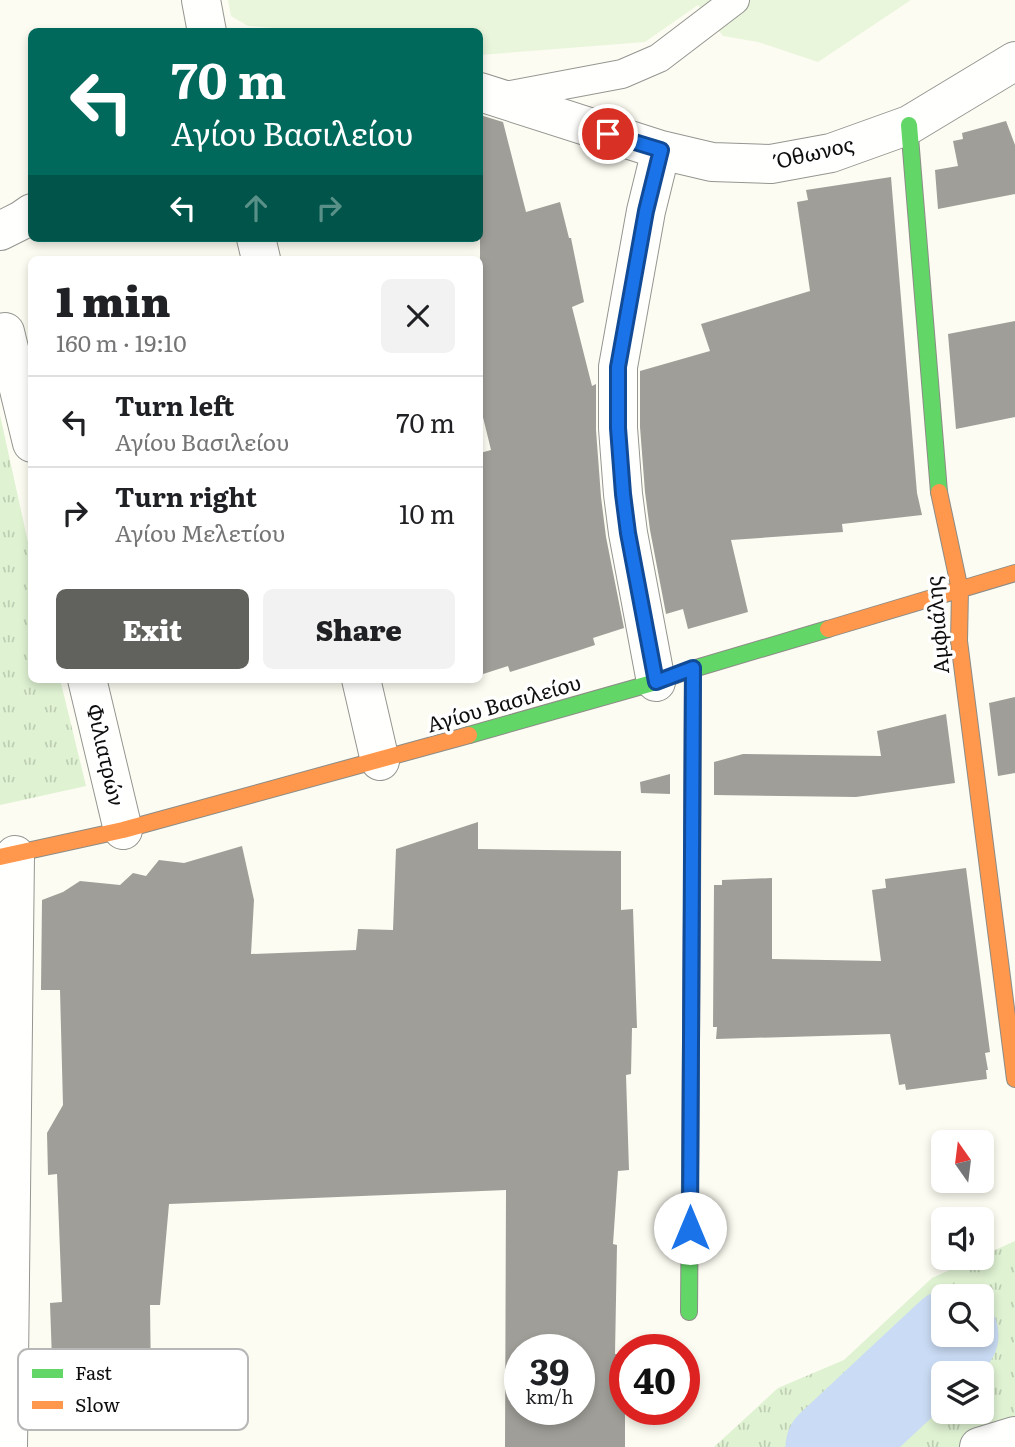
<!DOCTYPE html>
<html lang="en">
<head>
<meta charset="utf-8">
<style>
	body { margin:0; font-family:Literata,serif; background:#f2f2f2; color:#202124; height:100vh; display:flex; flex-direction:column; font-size:26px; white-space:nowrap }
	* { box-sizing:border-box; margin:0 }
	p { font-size:23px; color:#757577 }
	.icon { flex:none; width:38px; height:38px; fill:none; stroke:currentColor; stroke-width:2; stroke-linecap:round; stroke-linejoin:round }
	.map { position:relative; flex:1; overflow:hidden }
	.sheet { position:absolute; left:28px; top:256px; width:455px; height:427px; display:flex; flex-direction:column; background:#fff; border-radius:10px; box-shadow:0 4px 10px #0003 }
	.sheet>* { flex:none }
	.hud { position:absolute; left:28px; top:28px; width:455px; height:214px; border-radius:10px; box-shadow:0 4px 10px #0003; background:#00695c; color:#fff; overflow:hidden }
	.needle { width:46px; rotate:346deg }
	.tools { position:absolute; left:931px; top:1130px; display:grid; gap:14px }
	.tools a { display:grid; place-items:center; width:63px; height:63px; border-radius:10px; background:#fff; box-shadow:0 4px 10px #0003; font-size:35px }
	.speed { position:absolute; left:504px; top:1334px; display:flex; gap:14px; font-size:35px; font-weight:700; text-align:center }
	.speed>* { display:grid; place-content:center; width:91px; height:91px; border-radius:50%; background:#fff; box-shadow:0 4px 10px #0003; line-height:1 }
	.speed small { font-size:18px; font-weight:400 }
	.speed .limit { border:10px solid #d22; background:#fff; color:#111 }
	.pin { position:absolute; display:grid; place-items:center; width:60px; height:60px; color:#fff; margin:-30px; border:4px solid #fff; border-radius:50%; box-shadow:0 2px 7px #0007 }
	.me { position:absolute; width:77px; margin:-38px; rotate:0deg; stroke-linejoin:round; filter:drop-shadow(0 0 5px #0008) }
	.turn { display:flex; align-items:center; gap:24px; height:147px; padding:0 28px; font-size:32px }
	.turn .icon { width:91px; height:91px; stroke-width:2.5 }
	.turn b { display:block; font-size:49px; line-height:60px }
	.lanes { display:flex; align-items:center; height:66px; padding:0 28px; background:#0003; justify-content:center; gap:35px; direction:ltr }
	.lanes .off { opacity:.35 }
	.round { display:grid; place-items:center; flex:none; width:74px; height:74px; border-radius:10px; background:#f2f2f2 }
	.overview { display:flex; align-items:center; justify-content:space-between; height:119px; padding:0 28px }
	h1 { font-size:42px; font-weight:800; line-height:52px }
	.button { display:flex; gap:14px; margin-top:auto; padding:14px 28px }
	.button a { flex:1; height:80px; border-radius:10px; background:#61615e; color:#fff; font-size:28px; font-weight:800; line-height:80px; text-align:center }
	.button a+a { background:#f2f2f2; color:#202124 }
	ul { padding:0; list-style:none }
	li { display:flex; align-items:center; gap:21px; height:91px; padding:0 28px; border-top:2px solid #e0e0e0 }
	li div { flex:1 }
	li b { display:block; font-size:26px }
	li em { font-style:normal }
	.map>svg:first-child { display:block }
	.grass { fill:url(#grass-tufts); fill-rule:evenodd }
	.pitch { fill:#eaf6dc }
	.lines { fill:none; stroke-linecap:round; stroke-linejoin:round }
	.river { stroke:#cadcf5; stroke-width:93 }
	.building { fill:#9f9e98; fill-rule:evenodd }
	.lane-casing { stroke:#959591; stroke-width:30 }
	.street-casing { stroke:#959591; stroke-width:40 }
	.fast-casing { stroke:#8c8c87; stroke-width:18 }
	.slow-casing { stroke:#8c8c87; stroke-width:18 }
	.lane { stroke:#fffffd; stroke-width:28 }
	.street { stroke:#fffffd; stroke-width:38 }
	.fast { stroke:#63d668; stroke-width:16 }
	.slow { stroke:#ff974d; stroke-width:16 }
	.route-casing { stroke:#114b97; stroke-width:18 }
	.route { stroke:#1a73e8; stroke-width:12 }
	.labels { text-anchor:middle; stroke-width:7; stroke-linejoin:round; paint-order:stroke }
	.street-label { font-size:21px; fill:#0e0e0e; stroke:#fff }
	.key { fill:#fff; stroke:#b7b7b7; stroke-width:2 }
	.key-label { font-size:19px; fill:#0e0e0e }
</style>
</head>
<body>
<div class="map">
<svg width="1015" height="1447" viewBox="0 0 1015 1447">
	<defs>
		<pattern id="grass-tufts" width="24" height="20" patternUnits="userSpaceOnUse" patternTransform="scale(1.75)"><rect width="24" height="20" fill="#dff2d2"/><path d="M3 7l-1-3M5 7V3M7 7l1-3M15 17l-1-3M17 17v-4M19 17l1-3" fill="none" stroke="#beceb3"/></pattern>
	</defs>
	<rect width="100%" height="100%" fill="#fcfcf2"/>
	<path class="grass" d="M0 415 31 556 32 679H60L86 786 0 805Z
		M1015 1241V1444L1011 1447H714L778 1388 844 1360 932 1278 976 1258H982V1256ZM943 1297H982V1335H943ZM943 1374H982V1412H943Z"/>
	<path class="pitch" d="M228 0H911L818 62 758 42 723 36 698 5 645 42 480 55V32H331L248 26 231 16Z"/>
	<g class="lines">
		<path class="river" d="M832 1447 952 1335"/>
	</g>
	<path class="building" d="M480 115 503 122 526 212 560 202 569 238H571L584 302 572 307 592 386 596 384V430L601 497 606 537 624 628 593 638 595 645 577 651 510 672 508 666 480 675V453L491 450 480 405Z
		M1006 121 1015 145V194L938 209 935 170 958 166 953 141 963 139 962 133Z
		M891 177 917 493 922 515 842 524 843 532 731 540 748 612 688 629 683 609 666 614 650 530 645 492 640 427V371L710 351 701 324 810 291 797 202 808 200 806 190Z
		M1015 321V417L956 429 948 334Z
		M1015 697V773L998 776 989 703Z
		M946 714 955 783 856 797 714 795V762L743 754 881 756 877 731Z
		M670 774V794L641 793 640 782Z
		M478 822V849L621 851V910L633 909 637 1028H632L631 1074 626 1075 629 1170 618 1171 613 1244 617 1245 615 1354 625 1355V1447H505L506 1190 169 1204 160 1305H150L151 1381 53 1389 50 1303 62 1302 57 1174 48 1175 47 1133 63 1105 60 990H41L42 900 63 892 80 881 120 885 133 873 146 876 159 860 184 863 242 846 254 900 251 954 356 950 358 929 393 930 396 849ZM520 1349H579V1409H520Z
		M966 868 990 1052 985 1053 988 1070H986L987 1079 906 1090 905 1084 899 1085 890 1034 716 1039 717 1027H713L714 885H722V880L772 878V959L881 961 872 890 886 888 885 879Z"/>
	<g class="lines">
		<g class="lane-casing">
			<path id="lane" d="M500 97 622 74 659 58 735 0"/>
		</g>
		<g class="street-casing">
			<path id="street" d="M201 0 207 32
				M480 92 661 150 712 162 771 164 831 153 909 125 1015 61
				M0 231 22 220 32 213
				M256 238 261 259
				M5 332 32 443
				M87 679 123 830
				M361 679 380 761
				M656 682 628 533 623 494 618 428V367L646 211 661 150
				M8 1447 15 855
				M979 1447 1015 1436"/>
		</g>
		<g class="fast-casing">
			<path id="fast" d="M909 125 939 492
				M469 735 656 682 693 669 828 629
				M689 1312 692 907"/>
		</g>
		<g class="slow-casing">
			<path id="slow" d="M939 492 960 590 959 641 1015 1079
				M828 629 1015 573
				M0 857 123 830 469 735
				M692 907 693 669"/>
		</g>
		<use href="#lane" class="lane"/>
		<use href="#street" class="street"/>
		<use href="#fast" class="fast"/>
		<use href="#slow" class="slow"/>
	</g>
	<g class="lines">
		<g class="route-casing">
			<path id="route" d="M608 134 661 150 646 211 618 367V428L623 494 628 533 656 682 693 668 690 1228"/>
		</g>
		<use href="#route" class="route"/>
	</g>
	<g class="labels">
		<g class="street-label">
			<text transform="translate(815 153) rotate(-13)" y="7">Όθωνος</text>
			<text transform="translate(938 625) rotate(-95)" y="7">Αμφιάλης</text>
			<text transform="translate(504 704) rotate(-16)" y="7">Αγίου Βασιλείου</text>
			<text transform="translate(105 755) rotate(77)" y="7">Φιλιατρών</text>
		</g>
	</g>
	<rect x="18" y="1349" width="230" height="81" rx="10" class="key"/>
	<rect x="32" y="1369" width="31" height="9" fill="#63d668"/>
	<rect x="32" y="1401" width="31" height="8" fill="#ff974d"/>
	<g class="key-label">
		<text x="75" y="1380">Fast</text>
		<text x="75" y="1412">Slow</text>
	</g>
</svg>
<div class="tools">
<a><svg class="needle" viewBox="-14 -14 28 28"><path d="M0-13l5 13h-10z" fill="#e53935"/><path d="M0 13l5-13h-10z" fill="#757577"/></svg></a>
<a><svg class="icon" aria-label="sound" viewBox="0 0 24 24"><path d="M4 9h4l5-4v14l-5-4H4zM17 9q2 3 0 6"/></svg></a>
<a><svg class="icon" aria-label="search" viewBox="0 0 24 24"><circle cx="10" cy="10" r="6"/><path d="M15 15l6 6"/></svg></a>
<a><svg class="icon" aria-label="layers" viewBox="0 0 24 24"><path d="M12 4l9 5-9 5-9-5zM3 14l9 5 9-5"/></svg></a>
</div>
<div class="speed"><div>39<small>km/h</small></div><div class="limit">40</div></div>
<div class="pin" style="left:608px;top:134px;background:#d93025"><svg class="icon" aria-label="arrive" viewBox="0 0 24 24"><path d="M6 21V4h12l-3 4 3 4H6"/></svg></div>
<svg class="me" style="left:690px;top:1228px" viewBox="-20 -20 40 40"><circle r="19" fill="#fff"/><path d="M0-13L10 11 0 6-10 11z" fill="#1a73e8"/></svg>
<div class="hud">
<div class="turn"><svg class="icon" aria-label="left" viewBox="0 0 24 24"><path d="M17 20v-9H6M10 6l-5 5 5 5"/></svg><div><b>70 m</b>Αγίου Βασιλείου</div></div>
<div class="lanes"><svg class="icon" aria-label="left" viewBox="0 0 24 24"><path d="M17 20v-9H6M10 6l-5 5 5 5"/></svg><svg class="icon off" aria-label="ahead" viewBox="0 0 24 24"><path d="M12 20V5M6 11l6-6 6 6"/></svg><svg class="icon off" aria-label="right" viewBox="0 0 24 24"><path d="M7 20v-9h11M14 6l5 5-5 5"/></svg></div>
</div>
<section class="sheet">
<div class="overview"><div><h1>1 min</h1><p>160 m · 19:10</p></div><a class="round"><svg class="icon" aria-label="close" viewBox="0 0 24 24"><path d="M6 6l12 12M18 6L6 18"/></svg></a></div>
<ul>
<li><svg class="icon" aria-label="left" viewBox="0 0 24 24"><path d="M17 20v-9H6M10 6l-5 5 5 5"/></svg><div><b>Turn left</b><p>Αγίου Βασιλείου</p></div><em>70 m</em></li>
<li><svg class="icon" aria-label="right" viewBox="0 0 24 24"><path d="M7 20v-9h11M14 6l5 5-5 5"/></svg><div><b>Turn right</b><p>Αγίου Μελετίου</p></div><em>10 m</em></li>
</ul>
<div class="button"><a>Exit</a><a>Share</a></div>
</section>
</div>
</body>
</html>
